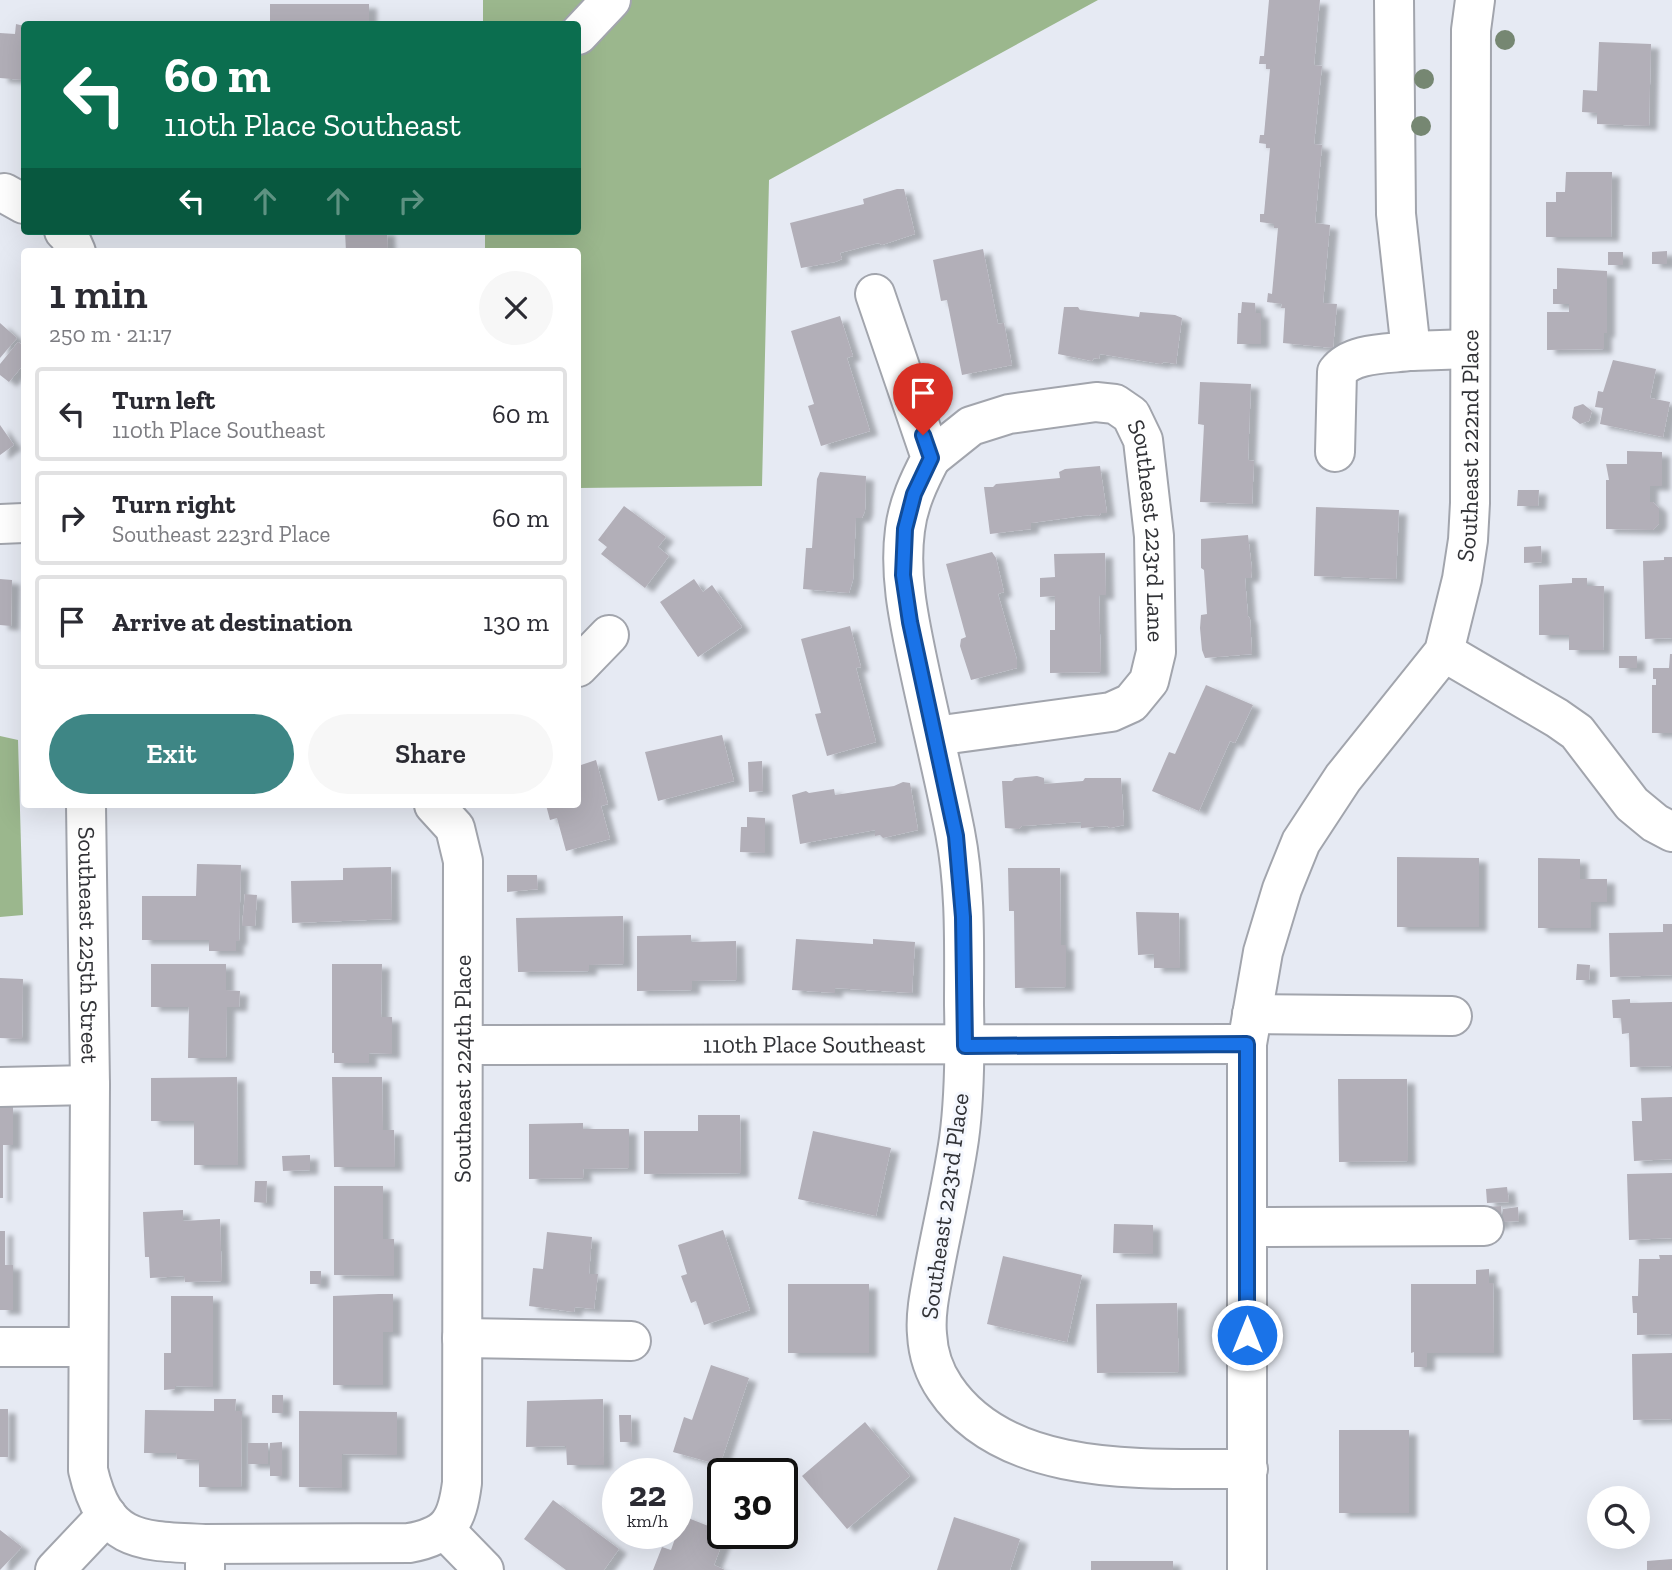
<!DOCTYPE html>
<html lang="en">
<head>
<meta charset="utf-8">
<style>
	body { margin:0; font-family:"Zilla Slab",serif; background:#f7f7f7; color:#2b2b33; height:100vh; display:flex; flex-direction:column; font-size:26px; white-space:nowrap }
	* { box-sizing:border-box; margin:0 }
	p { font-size:23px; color:#7c7c81 }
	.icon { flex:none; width:38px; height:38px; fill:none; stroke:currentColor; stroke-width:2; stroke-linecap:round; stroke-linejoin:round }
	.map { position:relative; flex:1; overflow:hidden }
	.panel { position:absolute; left:21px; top:248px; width:560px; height:560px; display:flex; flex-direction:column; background:#fff; border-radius:7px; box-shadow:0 7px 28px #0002 }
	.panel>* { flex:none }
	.banner { position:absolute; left:21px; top:21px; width:560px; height:214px; border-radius:7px; box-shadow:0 7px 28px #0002; background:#0b6e4f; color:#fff; overflow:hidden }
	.fabs { position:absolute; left:1587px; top:1486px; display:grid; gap:14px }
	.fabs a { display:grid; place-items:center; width:63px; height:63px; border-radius:50%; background:#fff; box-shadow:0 7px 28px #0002; font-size:35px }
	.speed { position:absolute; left:602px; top:1458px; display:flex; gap:14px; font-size:35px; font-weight:700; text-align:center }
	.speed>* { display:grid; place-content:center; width:91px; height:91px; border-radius:50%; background:#fff; box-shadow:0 7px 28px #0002; line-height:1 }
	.speed small { font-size:18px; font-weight:400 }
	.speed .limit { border:4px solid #111; border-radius:10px; background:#fff; color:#111 }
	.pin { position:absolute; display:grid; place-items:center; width:60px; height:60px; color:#fff; margin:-72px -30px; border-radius:50% 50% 50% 0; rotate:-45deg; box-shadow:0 0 7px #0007 }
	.pin .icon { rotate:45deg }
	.me { position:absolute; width:77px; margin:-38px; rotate:0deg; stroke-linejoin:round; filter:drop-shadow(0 0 5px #0008) }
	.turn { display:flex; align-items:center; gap:24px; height:147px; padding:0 28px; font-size:32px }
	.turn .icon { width:91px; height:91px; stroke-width:2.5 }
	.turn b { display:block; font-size:49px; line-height:60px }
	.lanes { display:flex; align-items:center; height:66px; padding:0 28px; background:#0003; justify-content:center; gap:35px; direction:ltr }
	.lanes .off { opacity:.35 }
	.round { display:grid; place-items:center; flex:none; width:74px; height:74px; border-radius:37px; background:#f7f7f7 }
	.head { display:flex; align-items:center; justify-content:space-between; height:119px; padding:0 28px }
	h1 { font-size:42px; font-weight:600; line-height:52px }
	.button { display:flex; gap:14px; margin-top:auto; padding:14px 28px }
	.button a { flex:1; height:80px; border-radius:42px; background:#3e8685; color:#fff; font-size:28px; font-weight:600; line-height:80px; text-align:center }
	.button a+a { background:#f7f7f7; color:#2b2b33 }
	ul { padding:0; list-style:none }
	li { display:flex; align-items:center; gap:21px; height:94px; margin:0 14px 10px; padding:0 14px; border:4px solid #e1e1e2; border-radius:7px }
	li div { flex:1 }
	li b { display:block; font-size:26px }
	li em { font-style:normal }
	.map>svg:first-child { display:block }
	.forest { fill:#9bb78d }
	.building { fill:#b2afb8; filter:url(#shadow) }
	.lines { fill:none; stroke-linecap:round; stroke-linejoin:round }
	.minor-casing { stroke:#a2a5ad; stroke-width:42 }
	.minor { stroke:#fff; stroke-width:38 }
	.tree { fill:#768772 }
	.route-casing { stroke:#114b97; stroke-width:18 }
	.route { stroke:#1a73e8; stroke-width:12 }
	.labels { text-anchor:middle; stroke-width:6; stroke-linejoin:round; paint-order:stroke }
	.street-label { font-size:24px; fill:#313236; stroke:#f4f7fe }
</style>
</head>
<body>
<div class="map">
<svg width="1672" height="1570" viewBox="0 0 1672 1570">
	<defs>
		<filter id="shadow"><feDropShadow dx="8" dy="4.5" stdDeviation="2" flood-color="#0004"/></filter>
	</defs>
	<rect width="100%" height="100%" fill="#e6eaf3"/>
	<path class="forest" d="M483 0H1098L769 180 762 486 578 488V252H485V231H578V24H483Z
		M0 736 18 740 23 915 0 917Z"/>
	<path class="building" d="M1269 0H1320L1314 65 1322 66 1314 144 1322 145 1315 223 1330 225 1323 303 1337 304 1333 348 1283 343 1285 308H1281L1282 304 1267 302 1268 293 1272 294 1278 228H1274V224L1260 222V214H1264L1270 148H1266V144L1259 143 1260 135H1264L1270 69H1266V64H1259L1260 56H1264Z
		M270 4H369V24H270Z
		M16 24 24 26V80L0 78V33L15 34Z
		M1599 42 1651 44 1649 126 1597 124V113L1582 112 1583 90 1597 91Z
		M1566 172H1612L1611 237H1546V202H1556V192H1565Z
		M897 189H904L915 234 882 245 878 243 840 253 842 259 835 262 801 268 790 223 864 204 863 199Z
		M345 231H387L388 252H346Z
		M983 249 998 324 1004 323 1012 365 962 375 947 300 941 301 933 260Z
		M1667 251V264H1652V252Z
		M1608 252H1623V265H1608Z
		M1557 268 1607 271V333H1604V349L1547 350V312H1569V304H1553V289H1557Z
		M1242 302 1255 303 1256 313H1261V344H1237L1238 313H1241Z
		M1064 307H1078L1080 310 1139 317 1140 312 1175 315 1182 318 1176 364 1164 362 1161 364 1100 354 1099 359 1094 358 1092 361 1058 354Z
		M840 316 853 356 847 358 870 431 821 446 808 406 814 404 791 331Z
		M0 323 17 338 0 358Z
		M18 342 24 346V364L9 382 0 375V364Z
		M1613 360 1656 369 1650 398 1670 402 1663 437 1600 424 1603 408 1595 407 1598 391 1603 392Z
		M1200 382 1251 384 1248 460 1254 461 1252 504 1200 502 1204 425 1198 424Z
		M1583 404 1592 411 1589 421 1580 424 1572 418 1574 407Z
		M0 425 14 445 0 455Z
		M1627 451 1662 452V486H1650V502H1653L1659 508V524L1653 530 1606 529V480H1609L1606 464H1627Z
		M1100 466 1107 513H1101L1099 516 1089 515 1031 523V529L990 534 984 487H993L996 484 1060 478 1059 472 1065 469Z
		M820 472 866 476 865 511 862 518H856L853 580 849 593 803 589 806 548H812L817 479Z
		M1518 490H1539L1538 506H1517Z
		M624 506 666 537 658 547 669 556 645 588 601 554 607 547 598 540Z
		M1316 507 1399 510 1396 579 1314 576Z
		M1248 535 1252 570 1251 578H1245L1248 616 1250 619 1252 654 1205 658 1202 650 1200 628 1201 615 1207 614 1204 570 1201 568V539Z
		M1541 546 1542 562 1524 563V547Z
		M992 552 996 558 1004 592 998 594 1017 660V668L971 680 960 646 961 639 966 637 946 564Z
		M1105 553 1106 595H1099L1101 672 1050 673V630H1055V596L1040 597V578L1055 577 1054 554Z
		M1664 557H1672V638L1645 639 1643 561 1664 560Z
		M1572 578H1587V586H1604L1603 650H1569V635H1539V585L1572 583Z
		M0 579 12 580 11 626 0 625Z
		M694 579 703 592 712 585 742 627 698 657 660 602Z
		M850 626 861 667 856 668 876 742 827 756 815 714 821 713 801 639Z
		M1670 654H1672V733H1652V685H1656V679H1653V668H1669Z
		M1619 656H1637V668H1619Z
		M1206 685 1253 705 1235 743 1230 741 1199 811 1152 791 1169 752 1175 754Z
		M722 735 734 781 658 801 645 752Z
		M596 760 608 804 601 806 610 839 566 851 557 818 550 820 546 805H578V766Z
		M762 761 763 791 749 792 748 762Z
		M1037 776 1044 778V784L1083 781 1085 778H1121L1124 825 1110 828 1107 826 1081 828V822L1022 826 1019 829 1005 828 1002 781H1012L1015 778Z
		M903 782 910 783 918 830 883 838 880 835 875 836V830L800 844 792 795 806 791 809 793 834 789 835 795 894 786Z
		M747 817 765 818V853L740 852 741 827H747Z
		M1397 857 1479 858V927H1397Z
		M1538 858 1580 859V879H1607V902H1591V928H1538Z
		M197 864 241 865 239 941H236V951H209V940H142V896H196Z
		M391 867 392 919 292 923 291 881 343 880V868Z
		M1008 868H1060L1061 945H1066V987L1015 988 1014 911H1009Z
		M507 875H537L538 889 507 892Z
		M245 894 257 895 255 926H242Z
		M1136 912 1179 913 1180 968H1154V954L1138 955Z
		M623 916 624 964 589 965V971L518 972 516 918Z
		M1663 924H1672V975L1610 977 1609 933 1663 932Z
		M691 935V942L736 941 737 980 692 981V990L637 991V936Z
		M796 939 873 944V939L915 942 912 993 835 988V993L792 990Z
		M151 964H226V990L240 991 239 1007H227L226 1058H188L189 1007H151Z
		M332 964H382L381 1017H392V1054L369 1053V1063H334V1053H332Z
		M1577 964 1590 965 1589 980H1576Z
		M0 978 23 979 22 1039 0 1038Z
		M1630 999V1003L1672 1002V1066L1630 1067 1629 1033 1622 1034 1621 1018H1613L1612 1000Z
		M237 1077 238 1165H194V1121H151V1078Z
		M332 1077H382L383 1130H394L395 1167H334Z
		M1338 1079H1407L1408 1161 1339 1162Z
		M1672 1097V1159L1634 1161 1632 1121H1642L1641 1098Z
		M0 1107H13V1145H3V1198H0Z
		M698 1115H740L741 1173 644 1174V1131H698Z
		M583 1123V1129H629V1168L583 1169 584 1178 529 1179V1124Z
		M813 1131 891 1148 876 1216 798 1199Z
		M310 1155V1170L283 1171 282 1156Z
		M1672 1173V1238L1629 1240 1627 1174Z
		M255 1181H267L266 1203 254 1202Z
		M334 1186H383V1239H394V1276L334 1275Z
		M1507 1187 1509 1202 1487 1203 1486 1189Z
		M1501 1206 1502 1224 1487 1225V1207Z
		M1518 1207 1519 1221 1503 1222V1209Z
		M183 1210V1221L220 1219 222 1281 185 1282 184 1276 150 1278 149 1257H145L143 1212Z
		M1114 1224 1153 1225V1254L1113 1253Z
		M723 1230 750 1310 704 1325 696 1301 691 1303 681 1276 687 1274 678 1245Z
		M0 1231H5V1265H13V1310H0Z
		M547 1232 592 1237 589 1274H598L594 1309 575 1307 574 1312 529 1306 533 1268 543 1269Z
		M1659 1255H1672V1334L1637 1335V1313H1633L1632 1296H1638L1639 1259H1660Z
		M1003 1256 1082 1275 1067 1342 987 1324Z
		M1489 1269V1283H1493L1494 1353H1427V1367H1414V1352L1411 1353V1284H1476V1270Z
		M310 1271H321V1284H310Z
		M788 1284H869V1353H788Z
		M379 1294H393V1332H383V1385H333V1296Z
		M171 1296H213V1387L175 1386V1389L164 1390V1353H171Z
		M1177 1303 1179 1372 1097 1373 1096 1304Z
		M1672 1353V1419L1633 1420 1632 1354Z
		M711 1365 749 1378 720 1465 673 1452 684 1417 692 1420Z
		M272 1395H283V1413H272Z
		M214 1399H236L235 1411H242L241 1487H199V1460L177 1459 176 1453H144L145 1410 214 1411Z
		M603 1399 604 1465H567L566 1446 526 1447 527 1401Z
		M0 1409H8V1457H0Z
		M299 1411 397 1412V1455L342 1454V1488L299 1487Z
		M619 1415H631L632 1442H620Z
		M865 1422 910 1476 847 1529 802 1476Z
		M1339 1430H1409V1513H1339Z
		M282 1442V1476H270V1443Z
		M248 1443H268V1464H248Z
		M553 1500 619 1549 604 1570H566L524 1539Z
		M683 1516 726 1533 714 1565 725 1570H653L662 1547 671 1550Z
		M954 1517 1020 1539 1010 1570H937Z
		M0 1530 22 1547 0 1570Z
		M1672 1559V1570H1647V1561Z
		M1091 1561H1173V1570H1091Z"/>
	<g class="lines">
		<g class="minor-casing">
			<g id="minor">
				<path d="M1394 0 1396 214 1411 351 1470 349"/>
				<path d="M578 35 611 0"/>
				<path d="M4 193 24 204"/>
				<path d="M64 231 69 236 76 252"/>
				<path d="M875 294 931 458C919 481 908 504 905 530 899 575 909 620 918 663 930 720 944 776 955 832 966 888 964 948 964 1005 965 1049 965 1095 959 1139 953 1181 943 1223 935 1265 931 1287 925 1312 927 1334 928 1354 934 1372 945 1388 1007 1480 1150 1468 1248 1469"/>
				<path d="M1335 452 1337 372C1352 352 1388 354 1411 351"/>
				<path id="s1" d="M931 458 971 426 1009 414 1096 402 1115 404 1131 415 1143 440 1154 536 1156 652 1149 681 1131 703 1111 712 935 736"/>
				<path d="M0 524 24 523"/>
				<path d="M1444 652 1557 718 1577 732 1632 804 1655 823 1672 832"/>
				<path d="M578 667 609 635"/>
				<path id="s2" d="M86 805 90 1085 88 1470C105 1543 140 1541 205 1544V1568"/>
				<path d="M1252 1014 1452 1016"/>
				<path id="s3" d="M464 1045 1247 1044"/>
				<path d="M0 1087 90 1085"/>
				<path d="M1247 1227 1484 1226"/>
				<path d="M462 1338 631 1341"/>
				<path d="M0 1347H88"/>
				<path d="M445 1530 484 1570"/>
				<path id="s4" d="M205 1544 409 1543C449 1536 457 1521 462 1483L463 861 455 828 434 805"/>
				<path d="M55 1570 107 1515"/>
				<path id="s5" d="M1247 1570V1044L1263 952 1282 889 1301 842 1343 778 1444 652 1462 579 1468 540 1470 503 1471 30 1475 0"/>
			</g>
		</g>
		<use href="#minor" class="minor"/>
	</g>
	<g class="tree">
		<circle cx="1505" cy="40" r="10"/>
		<circle cx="1424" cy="79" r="10"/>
		<circle cx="1421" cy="126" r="10"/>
	</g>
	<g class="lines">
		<g class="route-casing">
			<path id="route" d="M923 435 931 458 914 494 905 529 903 575 910 622 956 836 963 917 965 1046 1247 1044V1335"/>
		</g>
		<use href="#route" class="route"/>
	</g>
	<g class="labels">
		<g class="street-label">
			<text dy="8" stroke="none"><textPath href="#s5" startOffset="1183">Southeast 222nd Place</textPath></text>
			<text dy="8" stroke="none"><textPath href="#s1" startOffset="336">Southeast 223rd Lane</textPath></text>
			<text dy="8" stroke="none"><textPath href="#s2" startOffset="140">Southeast 225th Street</textPath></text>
			<text dy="8" stroke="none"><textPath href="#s3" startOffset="350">110th Place Southeast</textPath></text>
			<text dy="8" stroke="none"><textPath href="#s4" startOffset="707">Southeast 224th Place</textPath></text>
			<text transform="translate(945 1206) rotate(-82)" y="8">Southeast 223rd Place</text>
		</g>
	</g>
</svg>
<div class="fabs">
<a><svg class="icon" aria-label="search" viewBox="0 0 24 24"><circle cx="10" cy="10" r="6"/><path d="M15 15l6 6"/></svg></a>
</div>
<div class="speed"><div>22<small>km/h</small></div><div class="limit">30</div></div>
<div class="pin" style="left:923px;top:435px;background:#d93025"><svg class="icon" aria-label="arrive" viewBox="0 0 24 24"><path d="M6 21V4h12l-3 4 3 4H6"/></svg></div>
<svg class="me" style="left:1247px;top:1335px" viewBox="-20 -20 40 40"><circle r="17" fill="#1a73e8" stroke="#fff" stroke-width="3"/><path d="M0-11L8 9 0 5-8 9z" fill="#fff"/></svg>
<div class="banner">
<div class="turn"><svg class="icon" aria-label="left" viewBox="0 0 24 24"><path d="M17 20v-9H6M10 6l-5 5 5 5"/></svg><div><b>60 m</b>110th Place Southeast</div></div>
<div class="lanes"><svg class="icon" aria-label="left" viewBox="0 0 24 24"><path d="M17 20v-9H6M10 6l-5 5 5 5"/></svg><svg class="icon off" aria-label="ahead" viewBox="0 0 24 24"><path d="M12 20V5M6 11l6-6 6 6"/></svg><svg class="icon off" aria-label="ahead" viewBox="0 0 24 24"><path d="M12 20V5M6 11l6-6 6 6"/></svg><svg class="icon off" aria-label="right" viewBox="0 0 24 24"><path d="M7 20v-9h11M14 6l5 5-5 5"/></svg></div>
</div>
<section class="panel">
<div class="head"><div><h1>1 min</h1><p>250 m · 21:17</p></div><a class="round"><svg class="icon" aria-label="close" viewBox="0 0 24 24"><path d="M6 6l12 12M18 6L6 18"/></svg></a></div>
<ul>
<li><svg class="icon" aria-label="left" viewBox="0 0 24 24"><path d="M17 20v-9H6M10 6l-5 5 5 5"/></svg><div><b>Turn left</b><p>110th Place Southeast</p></div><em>60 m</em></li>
<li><svg class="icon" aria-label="right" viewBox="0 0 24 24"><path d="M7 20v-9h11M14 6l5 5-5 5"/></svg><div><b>Turn right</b><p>Southeast 223rd Place</p></div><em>60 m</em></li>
<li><svg class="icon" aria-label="arrive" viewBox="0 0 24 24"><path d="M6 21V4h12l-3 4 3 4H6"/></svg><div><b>Arrive at destination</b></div><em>130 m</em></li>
</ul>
<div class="button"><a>Exit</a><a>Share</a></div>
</section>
</div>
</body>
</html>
